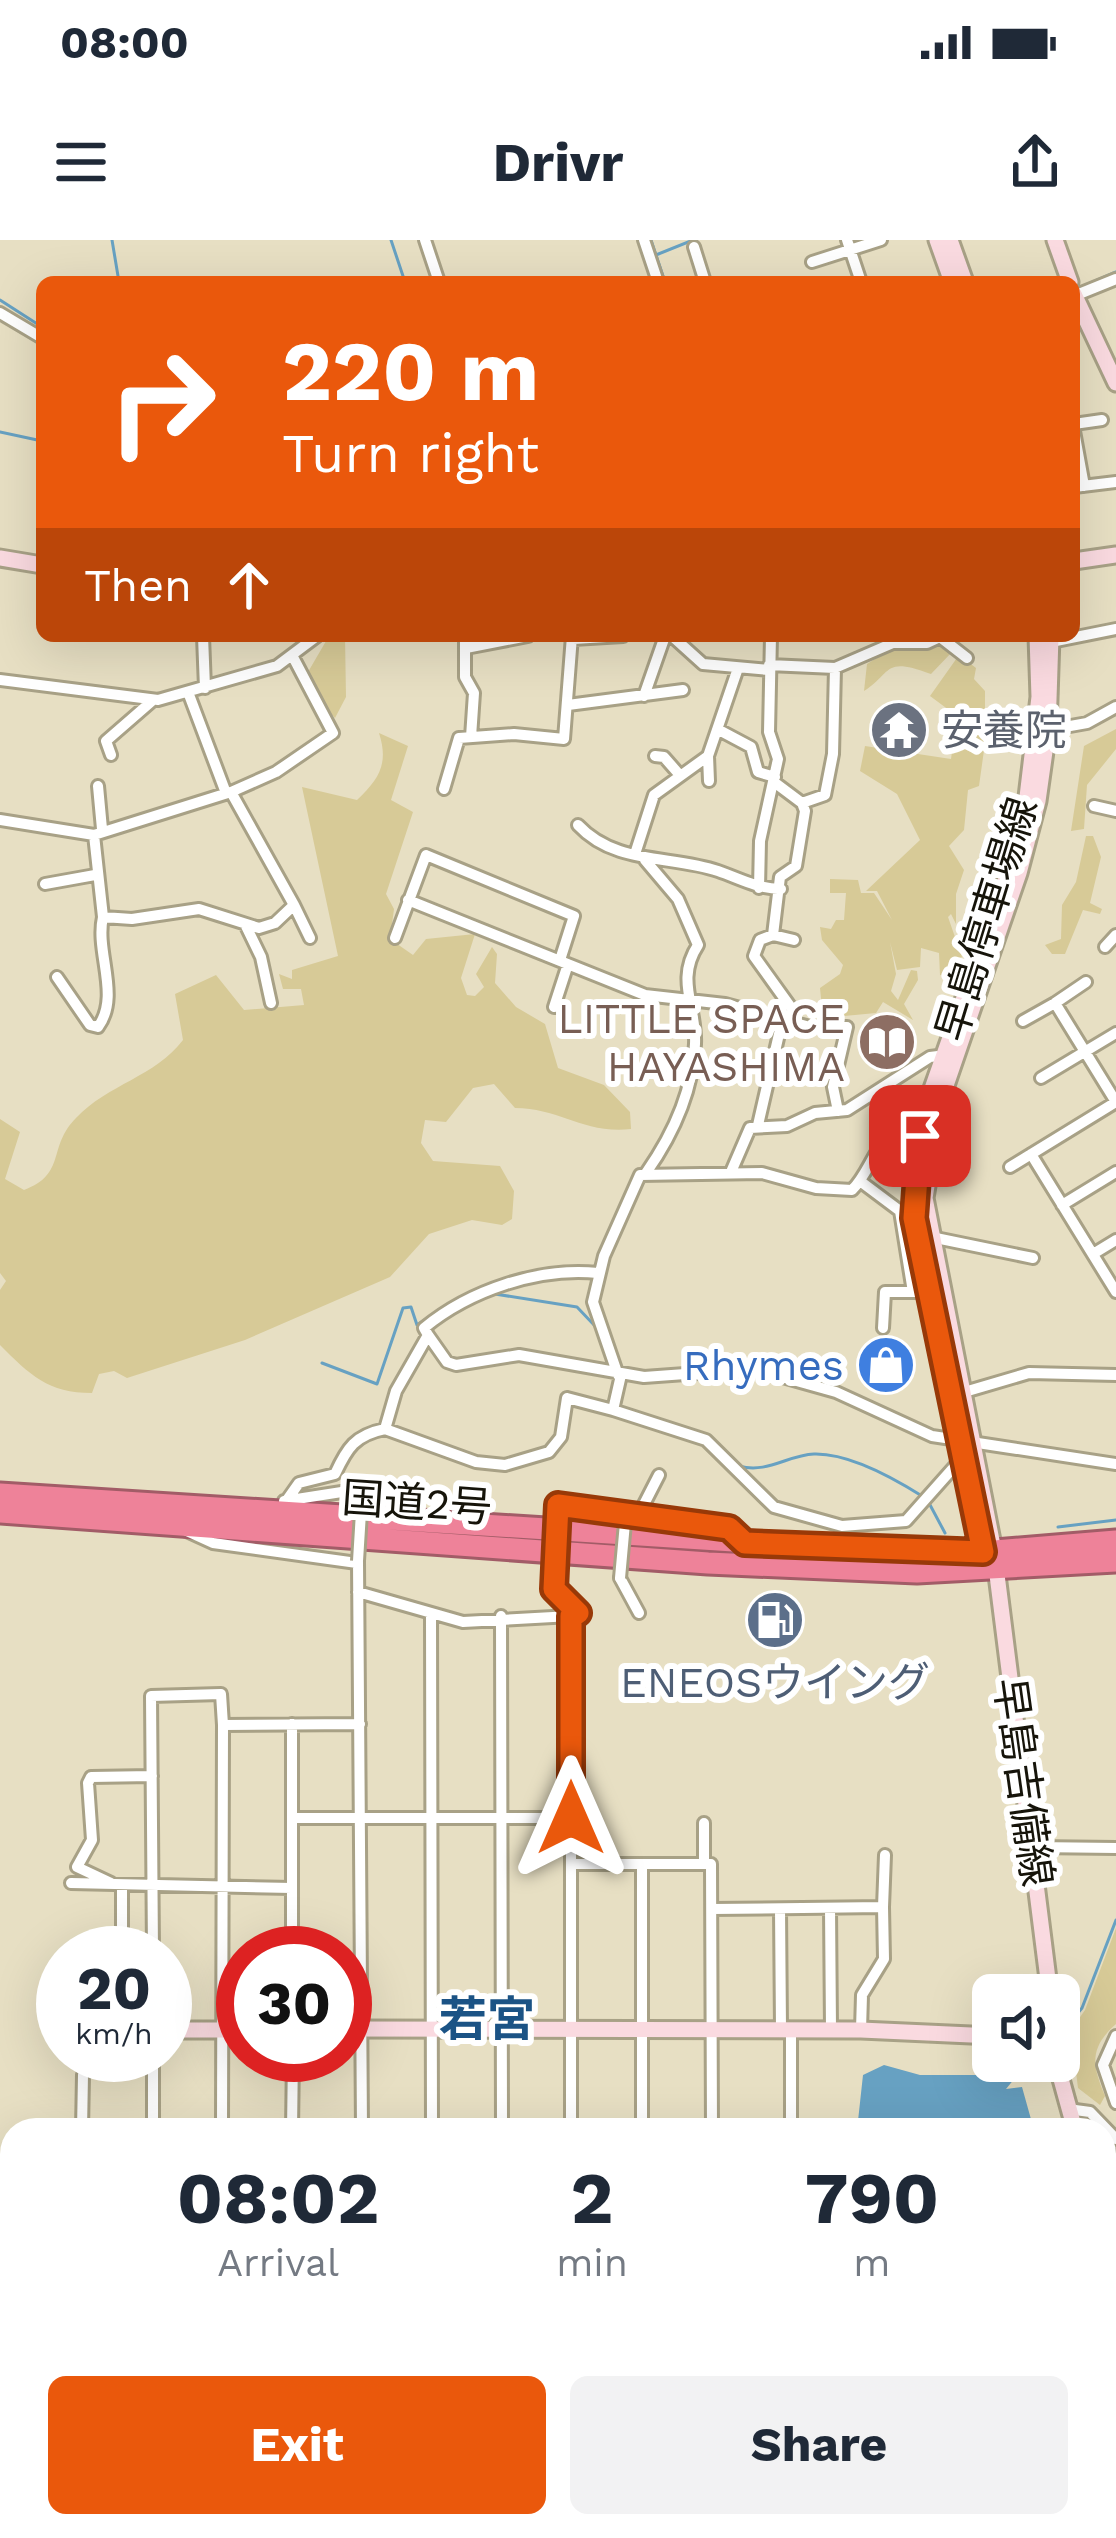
<!DOCTYPE html>
<html lang="en">
<head>
<meta charset="utf-8">
<style>
	body { margin:0; font-family:"Work Sans","Noto Sans JP",sans-serif; background:#f2f2f3; color:#1f2937; height:100vh; display:flex; flex-direction:column; font-size:45px; white-space:nowrap }
	* { box-sizing:border-box; margin:0 }
	p { font-size:39px; color:#747a83 }
	.icon { flex:none; width:66px; height:66px; fill:none; stroke:currentColor; stroke-width:2; stroke-linecap:round; stroke-linejoin:round }
	.map { position:relative; flex:1; overflow:hidden }
	.drawer { position:absolute; left:0px; top:1878px; width:1116px; height:420px; display:flex; flex-direction:column; background:#fff; border-radius:36px 36px 0 0; box-shadow:0 12px 48px #0002 }
	.drawer>* { flex:none }
	.banner { position:absolute; left:36px; top:36px; width:1044px; height:366px; border-radius:18px; box-shadow:0 12px 48px #0002; background:#ea580c; color:#fff; overflow:hidden }
	.fabs { position:absolute; left:972px; top:1734px; display:grid; gap:24px }
	.fabs a { display:grid; place-items:center; width:108px; height:108px; border-radius:18px; background:#fff; box-shadow:0 12px 48px #0002; font-size:60px }
	.speed { position:absolute; left:36px; top:1686px; display:flex; gap:24px; font-size:60px; font-weight:700; text-align:center }
	.speed>* { display:grid; place-content:center; width:156px; height:156px; border-radius:50%; background:#fff; box-shadow:0 12px 48px #0002; line-height:1 }
	.speed small { font-size:30px; font-weight:400 }
	.speed .limit { border:18px solid #d22; background:#fff; color:#111 }
	.pin { position:absolute; display:grid; place-items:center; width:102px; height:102px; color:#fff; margin:-51px; border-radius:24px; box-shadow:0 6px 18px #0006 }
	.me { position:absolute; width:132px; margin:-66px; rotate:0deg; stroke-linejoin:round; filter:drop-shadow(0 0 9px #0008) }
	.turn { display:flex; align-items:center; gap:42px; height:252px; padding:0 48px; font-size:54px }
	.turn .icon { width:156px; height:156px; stroke-width:2.5 }
	.turn b { display:block; font-size:84px; line-height:102px }
	.then { display:flex; align-items:center; height:114px; padding:0 48px; background:#0003; gap:24px; font-size:45px }
	.eta { display:flex; justify-content:space-evenly; align-items:center; height:204px; text-align:center }
	.eta b { font-size:72px; font-weight:700; line-height:84px }
	.action { display:flex; gap:24px; margin-top:auto; padding:24px 48px }
	.action a { flex:1; height:138px; border-radius:18px; background:#ea580c; color:#fff; font-size:48px; font-weight:700; line-height:138px; text-align:center }
	.action a+a { background:#f2f2f3; color:#1f2937 }
	.status { display:flex; justify-content:space-between; align-items:center; height:84px; padding:0 60px; background:#fff; direction:ltr }
	.status svg { height:33px; fill:currentColor }
	header { display:flex; justify-content:space-between; align-items:center; height:156px; padding:0 48px; background:#fff; font-size:54px; font-weight:700 }
	.map>svg:first-child { display:block }
	.green { fill:#d7ca97 }
	.water { fill:#67a1c2 }
	.lines { fill:none; stroke-linecap:round; stroke-linejoin:round }
	.stream { stroke:#67a1c2; stroke-width:3 }
	.street-casing { stroke:#a8a186; stroke-width:16 }
	.secondary-casing { stroke:#a8a186; stroke-width:21 }
	.highway-casing { stroke:#a25c67; stroke-width:27 }
	.street { stroke:#fff; stroke-width:10 }
	.secondary { stroke:#fadae0; stroke-width:15 }
	.highway { stroke:#ee8299; stroke-width:21 }
	.street-bridge-casing { stroke:#a8a186; stroke-width:16; stroke-linecap:butt }
	.street-bridge { stroke:#fff; stroke-width:10 }
	.route-casing { stroke:#983908; stroke-width:30 }
	.route { stroke:#ea580c; stroke-width:21 }
	.labels { text-anchor:middle; stroke-width:12; stroke-linejoin:round; paint-order:stroke }
	.worship-label { font-size:42px; fill:#5b616d; stroke:#fff; text-anchor:start }
	.street-label { font-size:42px; fill:#16140a; stroke:#fff }
	.education-label { font-size:42px; fill:#785e54; stroke:#fff; text-anchor:end }
	.shop-label { font-size:42px; fill:#366cbe; stroke:#fff; text-anchor:end }
	.service-label { font-size:42px; fill:#4e5e75; stroke:#fff }
	.quarter-label { font-size:48px; font-weight:bold; fill:#1b5385; stroke:#fff }
</style>
</head>
<body>
<div class="status"><b>08:00</b><svg viewBox="0 0 49 12"><path d="M0 12V9h3v3zM5 12V6h3v6zM10 12V3h3v9zM15 12V0h3v12zM26 1h20v11H26zM47 4h2v5h-2z"/></svg></div>
<header><svg class="icon" aria-label="menu" viewBox="0 0 24 24"><path d="M4 6h16M4 12h16M4 18h16"/></svg>Drivr<svg class="icon" aria-label="share" viewBox="0 0 24 24"><path d="M12 15V3M7 8l5-5 5 5M5 13v7h14v-7"/></svg></header>
<div class="map">
<svg width="1116" height="2298" viewBox="0 0 1116 2298">
	<rect width="100%" height="100%" fill="#e7dfc3"/>
	<path class="green" d="M329 396H345L346 457 335 478 313 455 308 432Z
		M940 402 952 412 931 434C883 416 893 432 864 451L867 424 895 406Z
		M959 415 976 428 974 439 985 451V484L1011 491 1009 498 986 496 979 546 968 550 964 590 949 606 964 630 956 654V684L951 674 948 677 962 717 953 720 946 736 940 735 939 713 921 708 920 727 897 730 890 702 896 734 891 751 898 760 911 730 917 731 918 740 904 764 913 780 883 762 876 773 823 778 820 748 840 734 843 725 822 700 820 687 831 689 836 680H844L846 653H830V639L858 640 861 653H874L892 680 877 651H866L920 600 897 554 860 531 865 506 951 519 957 476 930 456Z
		M1116 489V509L1087 545 1084 589 1071 591 1084 506Z
		M379 493 408 506 391 560 413 572 386 654 394 669 390 699 413 715 426 699 475 694 461 738 467 755 475 756 484 747 476 734 492 707 497 714 495 743 516 767 545 784 558 828 604 845 630 872 631 889C582 894 560 868 515 868L494 844 473 848 446 882 425 880 421 903 433 921 500 926 514 951 512 979 502 985 472 980 429 994 390 1037 245 1100 127 1138 114 1131 99 1134 92 1153C48 1153 30 1135 0 1105V1050L6 1041 0 1033V879L20 892 5 939 24 950C67 934 47 907 76 878 108 844 155 837 183 800L175 754 216 735 244 770 304 765 301 749H283L279 734 292 739V730L338 716 302 547 357 560C379 539 389 524 379 493Z
		M1086 596H1093L1101 617 1090 663 1102 669 1100 674 1083 670 1065 714H1052L1045 705 1061 699 1062 665 1076 642Z
		M1116 1688V1784C1089 1808 1092 1825 1105 1856L1100 1865 1078 1848 1071 1790 1085 1770Z
		M1104 2191 1116 2207V2298H1055L1061 2286H1104Z
		M0 2242 12 2245V2286H528L537 2298H0Z"/>
	<path class="water" d="M884 1825 920 1835H1012L1015 1838 1006 1849 1022 1847 1034 1890H857L863 1835Z"/>
	<g class="lines">
		<path class="stream" d="M112 0 119 42
			M391 0 405 42
			M651 0 665 42
			M656 15 693 0
			M437 22 445 42
			M1079 48 1116 32
			M0 60 42 87
			M0 192 42 201
			M495 1054 577 1067 595 1086
			M322 1123 377 1144 403 1068 411 1067 417 1085 441 1069
			M739 1226C767 1234 788 1215 814 1214 848 1213 895 1239 922 1256
			M929 1263 945 1293
			M1058 1287 1116 1280
			M1066 1787 1082 1768 1116 1680
			M1104 2145 1116 2171"/>
		<g class="street-casing">
			<path id="street" d="M425 0 439 42
				M644 0 658 42
				M847 0 861 42
				M694 7 705 42
				M812 22 881 0
				M1074 56 1116 39
				M0 73 42 98
				M1074 184 1102 180
				M1074 191 1084 246
				M1074 247 1116 242
				M203 396 205 448
				M465 396V437L474 453 471 497
				M672 396 703 424 769 430
				M940 397 967 418
				M573 399 623 396
				M1051 402 1116 389
				M466 408 528 396
				M769 425 835 428 893 403H927L942 396
				M0 440 158 460 277 426 317 396
				M188 452 226 553
				M644 456 665 396
				M568 465 683 450
				M719 490 751 507 758 532 775 537
				M1048 490 1087 483 1116 467
				M111 515 106 501 152 461
				M655 516 664 517 678 533
				M708 516 709 541
				M774 542 802 563 805 571 796 626 780 637 773 695 760 700 754 716 792 769 791 783
				M98 546 102 589
				M444 549 459 498 514 494 564 499 572 396
				M802 563 825 555 833 514 835 428
				M1094 566 1116 571
				M0 580 94 595 231 552 276 532 333 493 293 417
				M578 585C615 625 671 615 718 631 741 639 755 648 781 649
				M94 595 103 677 132 679 199 669 259 688 275 683 294 665 231 552
				M635 614 654 555 708 516 737 431
				M645 620 678 659 698 705C675 740 697 767 695 804 693 851 672 896 646 933
				M45 644 95 635
				M759 648 760 601 778 519 769 492 771 396
				M408 660 645 755 725 764 810 787H847L833 847 838 871
				M294 665 310 698
				M246 686 261 717 271 763
				M773 695 794 700
				M395 698 426 615 574 676 560 720
				M1105 707 1116 695
				M57 737 90 785 98 787C121 756 95 712 103 677
				M1055 763 1086 742
				M554 767 568 724
				M1023 781 1055 763 1116 862
				M1041 838 1116 793
				M758 885 782 781
				M1031 914 1116 1052
				M1010 927 1116 862
				M731 932 750 888 787 886 815 873 847 870 930 817 946 815
				M860 941 900 971 913 1052
				M1062 965 1116 932
				M931 997 1033 1018
				M1093 1014 1116 1000
				M883 1088 885 1052H919
				M428 1095 424 1088C470 1050 539 1027 598 1033
				M618 1135 593 1062 604 1016 640 935 762 933 816 948 852 950C876 926 877 882 919 896
				M621 1135 613 1170 706 1200 774 1267 842 1286 906 1281 962 1218
				M961 1153 1029 1133 1116 1135
				M385 1189 396 1151 428 1095 447 1122 456 1125 519 1115 644 1137 754 1129 836 1152 932 1196 1116 1224
				M287 1260 299 1243 335 1234C347 1208 355 1195 385 1189L476 1222 505 1225 549 1212 561 1197 567 1158 613 1170
				M284 1261 348 1251 362 1256
				M558 1265 729 1287 743 1300
				M639 1274 659 1235
				M180 1288 213 1303 357 1323
				M358 1321 362 1890
				M554 1333 553 1349 577 1373 571 1376
				M620 1338 639 1373
				M358 1352 463 1382 571 1376V1890
				M431 1374 432 1890
				M501 1376 502 1890
				M292 1484V1713
				M293 1578H571
				M1034 1607 1116 1608
				M572 1624H711L712 1890
				M642 1624V1890
				M704 1624V1583
				M71 1643 292 1648
				M111 1643 77 1627 92 1600 88 1543 91 1537 152 1536
				M122 1645V1713
				M883 1667 885 1615
				M830 1668 831 1789
				M712 1669 883 1667 884 1719 862 1755 861 1790
				M780 1669 781 1789
				M153 1713 151 1456 221 1454 223 1485 360 1484
				M1116 1796 1103 1825 1116 1863
				M1068 1869 1090 1872 1116 1899
				M1072 1881 1098 1890
				M82 1890 83 1835 93 1815
				M153 1890V1815
				M222 1890 223 1485
				M292 1890 293 1815
				M791 1890V1789
				M1104 1902 1116 1925
				M12 1970V2059
				M0 2091H12
				M1104 2180 1116 2200
				M622 2286 641 2298
				M736 2286 754 2298
				M948 2286 972 2298
				M788 2298 795 2286
				M885 2298 898 2293
				M1016 2298 1021 2286"/>
		</g>
		<g class="secondary-casing">
			<path id="secondary" d="M937 0 952 42
				M950 0 965 42
				M1055 0 1070 42
				M1074 54 1116 143
				M0 318 42 325
				M1074 321 1116 315
				M987 1317 914 978 915 918 928 860 1008 633 1027 557 1039 457 1037 396
				M1050 1755 994 1311 925 958 941 860 1019 633 1038 561 1048 490 1051 396
				M345 1789 861 1790 993 1796
				M165 1790H243
				M1056 1821 1075 1890
				M1104 1993 1116 2063"/>
		</g>
		<g class="highway-casing">
			<path id="highway" d="M0 1254 842 1308 983 1312 1116 1301
				M0 1272 708 1323 917 1332 1116 1321"/>
		</g>
		<use href="#street" class="street"/>
		<use href="#secondary" class="secondary"/>
		<use href="#highway" class="highway"/>
		<g class="street-bridge-casing">
			<path id="street-bridge" d="M358 1321 362 1256
				M554 1333 558 1265
				M620 1338 626 1272"/>
		</g>
		<use href="#street-bridge" class="street-bridge"/>
	</g>
	<g class="lines">
		<g class="route-casing">
			<path id="route" d="M571 1578V1376L578 1373 554 1349 558 1265 729 1288 745 1303 983 1312 914 978 920 896"/>
		</g>
		<use href="#route" class="route"/>
	</g>
	<defs>
		<g id="temple-disc" transform="scale(3)"><circle r="9.5" fill="#6b7280" stroke="#fff"/><path d="M0-6L5-2H3V0L6.5 2.5H4V6H1.5V3h-3V6H-4V2.5H-6.5L-3 0V-2H-5Z" fill="#fff"/></g>
		<g id="library-disc" transform="scale(3)"><circle r="9.5" fill="#8d6e63" stroke="#fff"/><path d="M-6-4Q-3-5.5-.7-3.5V5Q-3 3-6 4ZM6-4Q3-5.5 .7-3.5V5Q3 3 6 4Z" fill="#fff"/></g>
		<g id="shop-disc" transform="scale(3)"><circle r="9.5" fill="#3f7fe0" stroke="#fff"/><path d="M-5-2.5h2.3a2.7 3.5 0 0 1 5.4 0H5L5.5 6h-11ZM-1.5-2.5h3a1.5 2.3 0 0 0-3 0Z" fill="#fff"/></g>
		<g id="fuel-disc" transform="scale(3)"><circle r="9.5" fill="#5c6f8a" stroke="#fff"/><path d="M-5.5-6h7V0h2V4h1.3V-2.5L3-4.5l.8-.8L6-3V5H2.5V1h-1V6h-7ZM-4.2-4.7v3.2H.2V-4.7Z" fill="#fff"/></g>
	</defs>
	<g fill-rule="evenodd">
		<use href="#temple-disc" x="899" y="490"/>
		<use href="#library-disc" x="887" y="802"/>
		<use href="#shop-disc" x="886" y="1125"/>
		<use href="#fuel-disc" x="775" y="1380"/>
	</g>
	<g class="labels">
		<g class="worship-label">
			<text x="941" y="505">安養院</text>
		</g>
		<g class="street-label">
			<text transform="translate(986 679) rotate(-73)" y="15">早島停車場線</text>
			<text transform="translate(417 1262) rotate(4)" y="15">国道2号</text>
			<text transform="translate(1024 1542) rotate(82)" y="15">早島吉備線</text>
		</g>
		<g class="education-label">
			<text x="845" y="793">LITTLE SPACE<tspan x="845" dy="48">HAYASHIMA</tspan></text>
		</g>
		<g class="shop-label">
			<text x="844" y="1140">Rhymes</text>
		</g>
		<g class="service-label">
			<text x="775" y="1457">ENEOSウイング</text>
		</g>
		<g class="quarter-label">
			<text x="487" y="1796">若宮</text>
		</g>
	</g>
</svg>
<div class="fabs">
<a><svg class="icon" aria-label="sound" viewBox="0 0 24 24"><path d="M4 9h4l5-4v14l-5-4H4zM17 9q2 3 0 6"/></svg></a>
</div>
<div class="speed"><div>20<small>km/h</small></div><div class="limit">30</div></div>
<div class="pin" style="left:920px;top:896px;background:#d93025"><svg class="icon" aria-label="arrive" viewBox="0 0 24 24"><path d="M6 21V4h12l-3 4 3 4H6"/></svg></div>
<svg class="me" style="left:571px;top:1578px" viewBox="-20 -20 40 40"><path d="M0-17L14 15 0 8-14 15z" fill="#ea580c" stroke="#fff" stroke-width="4"/></svg>
<div class="banner">
<div class="turn"><svg class="icon" aria-label="right" viewBox="0 0 24 24"><path d="M7 20v-9h11M14 6l5 5-5 5"/></svg><div><b>220 m</b>Turn right</div></div>
<div class="then">Then<svg class="icon" aria-label="ahead" viewBox="0 0 24 24"><path d="M12 20V5M6 11l6-6 6 6"/></svg></div>
</div>
<section class="drawer">
<div class="eta">
<div><b>08:02</b><p>Arrival</p></div>
<div><b>2</b><p>min</p></div>
<div><b>790</b><p>m</p></div>
</div>
<div class="action"><a>Exit</a><a>Share</a></div>
</section>
</div>
</body>
</html>
